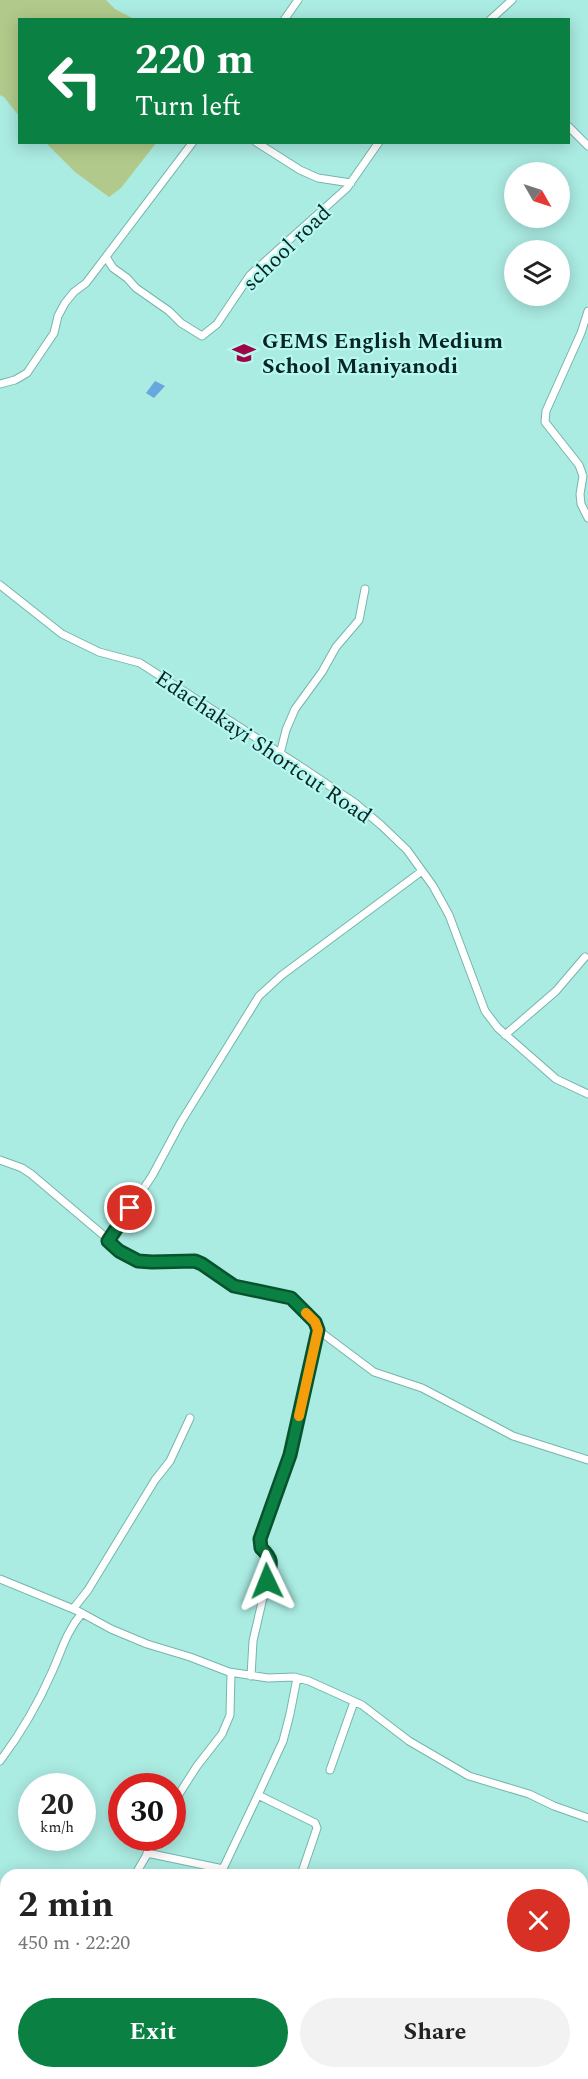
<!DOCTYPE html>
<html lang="en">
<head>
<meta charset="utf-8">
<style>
	body { margin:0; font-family:Spectral,serif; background:#f2f2f2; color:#222; height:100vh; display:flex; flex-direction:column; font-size:22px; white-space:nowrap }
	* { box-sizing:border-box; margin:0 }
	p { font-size:20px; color:#767676 }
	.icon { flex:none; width:33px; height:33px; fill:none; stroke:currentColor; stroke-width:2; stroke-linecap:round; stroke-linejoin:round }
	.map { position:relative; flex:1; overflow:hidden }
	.side { position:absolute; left:0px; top:1869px; width:588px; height:210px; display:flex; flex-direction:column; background:#fff; border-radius:18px 18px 0 0; box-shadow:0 3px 15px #0003 }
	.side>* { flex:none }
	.hud { position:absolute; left:18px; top:18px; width:552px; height:126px; border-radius:0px; box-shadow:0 3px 15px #0003; background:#0b8043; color:#fff; overflow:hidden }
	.needle { width:39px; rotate:129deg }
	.controls { position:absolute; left:504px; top:162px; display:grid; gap:12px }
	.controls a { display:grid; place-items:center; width:66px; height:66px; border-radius:50%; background:#fff; box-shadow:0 3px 15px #0003; font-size:30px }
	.speed { position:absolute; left:18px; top:1773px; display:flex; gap:12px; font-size:30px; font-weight:700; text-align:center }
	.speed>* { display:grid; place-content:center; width:78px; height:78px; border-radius:50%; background:#fff; box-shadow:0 3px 15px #0003; line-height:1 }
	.speed small { font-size:15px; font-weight:400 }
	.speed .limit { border:9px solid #d22; background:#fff; color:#111 }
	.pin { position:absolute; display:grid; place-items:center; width:51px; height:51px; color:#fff; margin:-26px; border:3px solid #fff; border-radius:50%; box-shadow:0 2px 6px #0007 }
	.me { position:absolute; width:66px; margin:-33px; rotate:358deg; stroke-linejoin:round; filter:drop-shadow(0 0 4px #0008) }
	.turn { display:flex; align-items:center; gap:21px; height:126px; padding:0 18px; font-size:27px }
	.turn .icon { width:78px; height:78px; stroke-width:2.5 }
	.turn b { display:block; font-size:42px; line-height:51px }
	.round { display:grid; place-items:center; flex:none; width:63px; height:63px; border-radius:32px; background:#f2f2f2 }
	.overview { display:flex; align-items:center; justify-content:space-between; height:102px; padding:0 18px }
	h1 { font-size:36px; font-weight:700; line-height:45px }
	.action { display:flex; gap:12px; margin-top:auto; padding:12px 18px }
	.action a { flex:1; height:69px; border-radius:36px; background:#0b8043; color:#fff; font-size:24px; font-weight:700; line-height:69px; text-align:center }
	.action a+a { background:#f2f2f2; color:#222 }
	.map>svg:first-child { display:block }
	.green { fill:#b1ca8b }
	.water { fill:#68a8de }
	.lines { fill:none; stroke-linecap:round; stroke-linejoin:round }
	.minor-casing { stroke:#75b5ad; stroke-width:9 }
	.minor { stroke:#fff; stroke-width:7 }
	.route-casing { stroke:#07532c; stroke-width:15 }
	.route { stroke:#0b8043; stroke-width:10 }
	.slow { stroke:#f59e0b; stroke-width:10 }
	.labels { text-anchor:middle; stroke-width:4.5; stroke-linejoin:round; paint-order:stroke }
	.street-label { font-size:22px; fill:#092421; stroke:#b7f8f0 }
	.poi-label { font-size:22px; font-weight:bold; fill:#092421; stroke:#b7f8f0; text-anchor:start }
</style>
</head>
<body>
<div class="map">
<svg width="588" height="2079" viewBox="0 0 588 2079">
	<rect width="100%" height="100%" fill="#aaebe2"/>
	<path class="green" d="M0 0H106L115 9 134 19 20 20 19 116 4 97 0 95Z
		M46 143H156L121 188 109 197 75 172Z"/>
	<path class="water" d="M155 381 165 386 154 398 146 393Z"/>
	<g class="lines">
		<g class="minor-casing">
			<path id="minor" d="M284 20 298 0
				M490 20 512 0
				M568 126 588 146
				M256 142 300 170 318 178 351 183
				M106 257 113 268 127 278 136 288 169 311 181 323 202 336 217 324 250 275 347 188 379 142
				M588 311 581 333 546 411 545 422 579 465 583 476 580 494 581 504 588 518
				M0 384 15 380 27 373 54 333 58 316 65 303 74 292 86 283 193 142
				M0 585 62 634 99 652 140 663 303 768 355 803 382 826 407 850 433 886 449 915 485 1011 498 1028 556 1079 588 1094
				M280 754 286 730 295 709 322 672 336 647 359 620 365 589
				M505 1035 556 991 585 957
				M0 1160 22 1168 31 1174 128 1256C150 1267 172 1255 195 1261 211 1265 221 1280 234 1286 262 1300 278 1282 305 1312 311 1318 315 1322 318 1330L374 1372 422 1388 513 1436 588 1460
				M108 1241 152 1176 181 1122 259 996 282 975 422 871
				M0 1579 78 1611 111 1629 147 1644 190 1657 229 1672 268 1678 294 1677 309 1681 362 1705 409 1741 469 1776 529 1794 554 1806 588 1818
				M73 1609 88 1590 155 1480 170 1461 190 1418
				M251 1676 253 1641 271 1563 270 1556 261 1548 259 1539 290 1455 318 1330
				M297 1678 290 1714 283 1741 258 1795 315 1823 317 1828 301 1875
				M0 1761C21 1733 38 1704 52 1672 62 1650 66 1632 82 1613
				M330 1770 354 1702
				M172 1805 197 1766 222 1734 230 1715 231 1673
				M147 1853 223 1869
				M135 1875 146 1856 154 1838
				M220 1875 258 1795
				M0 1924 6 1927
				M582 2010 588 2002
				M0 2041 6 2044
				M447 2073 455 2079
				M123 2079 126 2073
				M527 2079 532 2073"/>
		</g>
		<use href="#minor" class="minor"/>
	</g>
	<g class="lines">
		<g class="route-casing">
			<path id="route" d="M130 1208 108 1241 119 1251 138 1261 152 1262 195 1261 202 1264 234 1286 291 1298 315 1322 318 1330 290 1455 260 1539 261 1548C274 1560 271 1564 267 1581"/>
		</g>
		<use href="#route" class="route"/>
		<path class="slow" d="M299 1416 318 1330 315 1322 306 1313"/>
	</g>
	<defs>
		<g id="school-bare" transform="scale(1.8)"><path d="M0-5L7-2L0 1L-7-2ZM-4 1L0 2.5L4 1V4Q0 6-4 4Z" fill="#9f0447" stroke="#b7f8f0" stroke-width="2.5" paint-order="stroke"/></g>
	</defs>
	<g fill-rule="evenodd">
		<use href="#school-bare" x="244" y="353"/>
	</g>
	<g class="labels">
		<g class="street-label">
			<text transform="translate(286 247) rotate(-44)" y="8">school road</text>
			<text transform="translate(264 746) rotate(34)" y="8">Edachakayi Shortcut Road</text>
		</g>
		<g class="poi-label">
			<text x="262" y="348">GEMS English Medium<tspan x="262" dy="25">School Maniyanodi</tspan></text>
		</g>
	</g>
</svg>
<div class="controls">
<a><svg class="needle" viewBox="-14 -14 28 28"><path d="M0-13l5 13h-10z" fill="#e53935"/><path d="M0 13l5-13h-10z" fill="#767676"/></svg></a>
<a><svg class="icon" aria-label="layers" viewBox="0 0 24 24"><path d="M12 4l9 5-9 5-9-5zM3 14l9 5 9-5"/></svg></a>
</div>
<div class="speed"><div>20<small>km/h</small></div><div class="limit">30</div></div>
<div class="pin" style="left:130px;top:1208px;background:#d93025"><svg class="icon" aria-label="arrive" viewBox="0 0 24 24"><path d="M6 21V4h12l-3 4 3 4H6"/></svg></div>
<svg class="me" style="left:267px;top:1581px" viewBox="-20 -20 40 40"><path d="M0-17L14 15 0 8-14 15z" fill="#0b8043" stroke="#fff" stroke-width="4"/></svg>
<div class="hud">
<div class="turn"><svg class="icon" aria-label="left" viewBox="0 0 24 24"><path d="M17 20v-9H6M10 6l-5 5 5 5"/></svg><div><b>220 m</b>Turn left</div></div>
</div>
<section class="side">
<div class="overview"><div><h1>2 min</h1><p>450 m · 22:20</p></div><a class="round" style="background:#d93025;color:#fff"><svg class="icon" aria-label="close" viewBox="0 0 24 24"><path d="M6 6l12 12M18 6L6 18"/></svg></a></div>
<div class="action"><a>Exit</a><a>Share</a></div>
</section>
</div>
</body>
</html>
